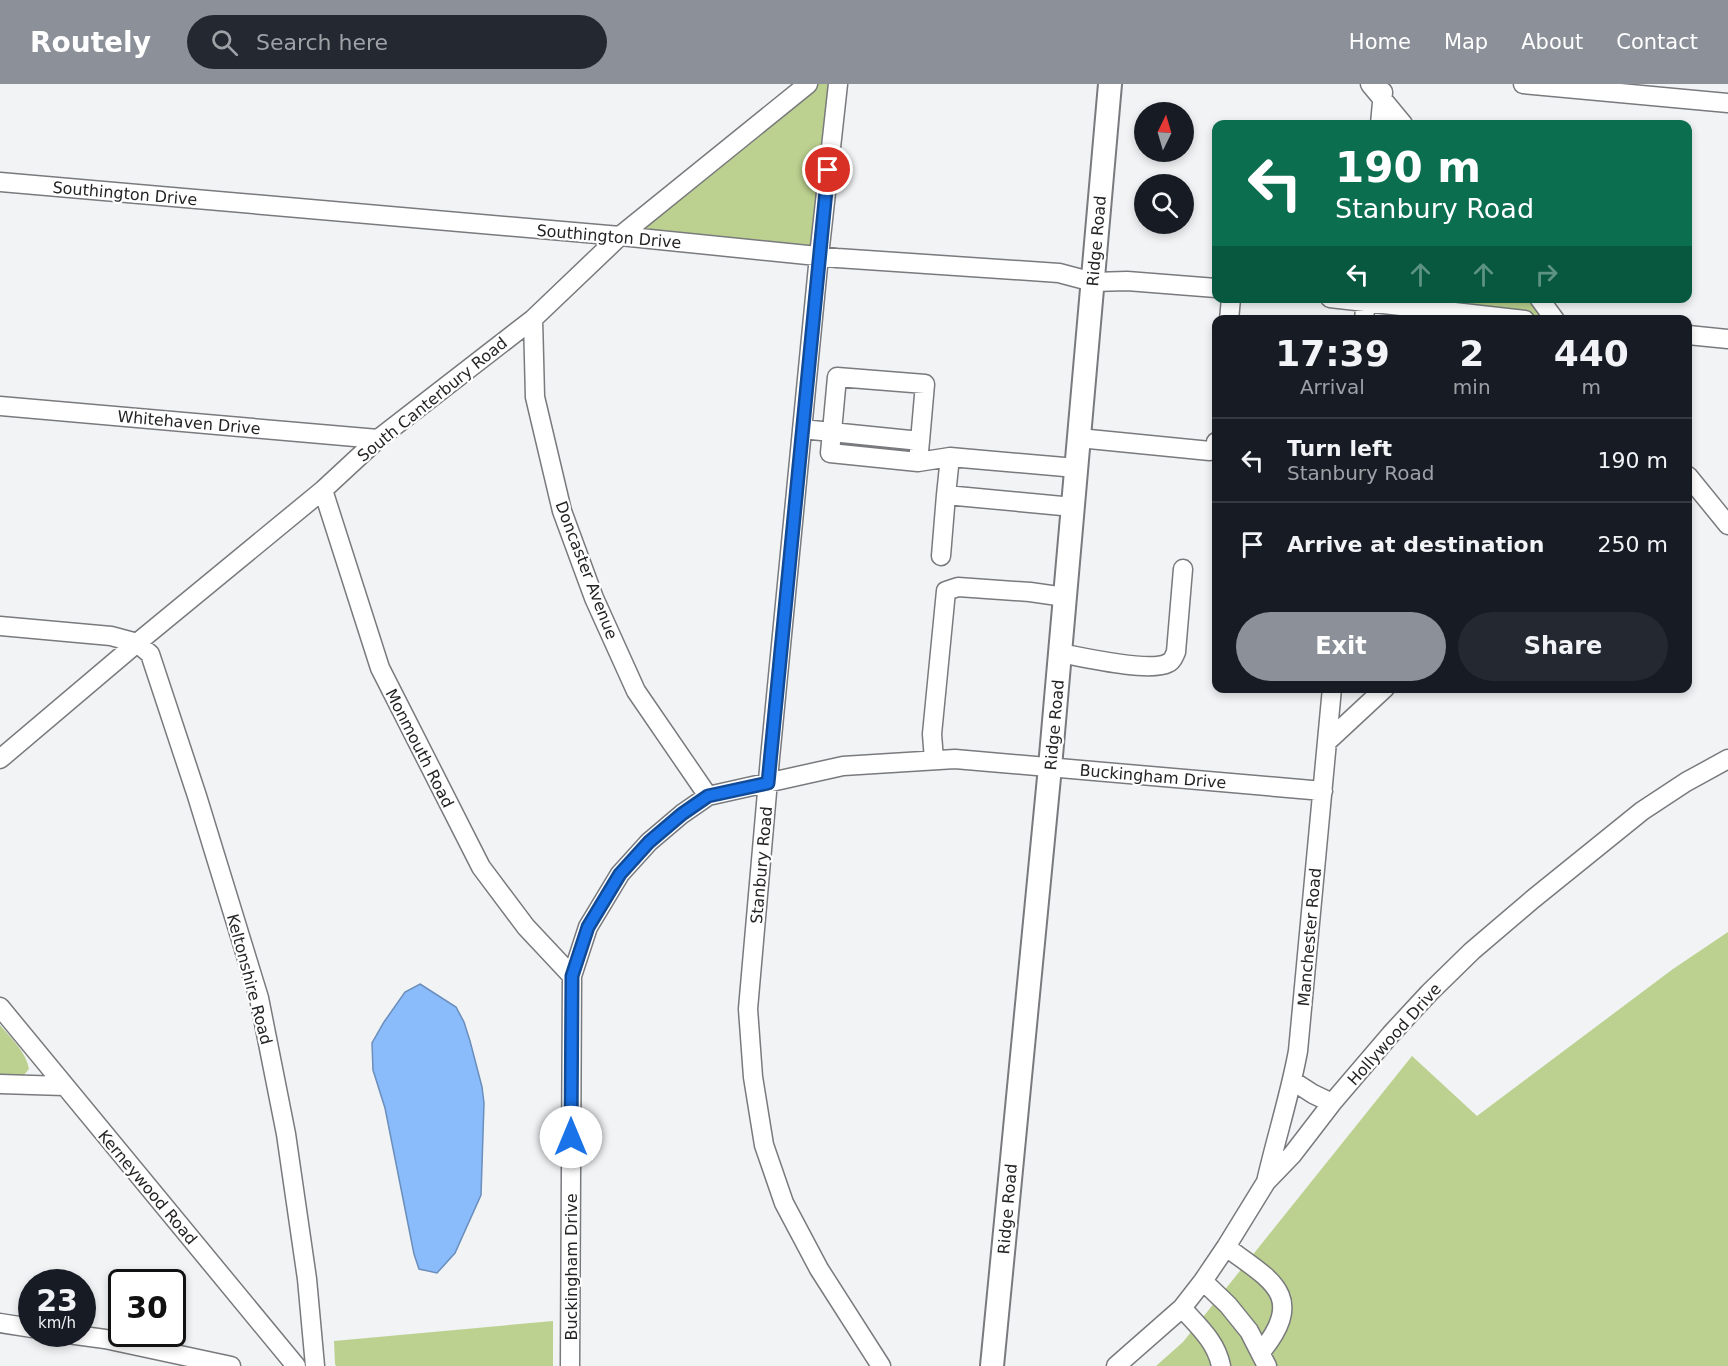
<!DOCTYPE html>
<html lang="en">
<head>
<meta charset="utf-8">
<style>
	body { margin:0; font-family:"DejaVu Sans",sans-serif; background:#242831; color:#f1f3f6; height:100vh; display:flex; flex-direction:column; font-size:22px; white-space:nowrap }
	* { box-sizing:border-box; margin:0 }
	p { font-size:20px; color:#9ea1a6 }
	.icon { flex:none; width:33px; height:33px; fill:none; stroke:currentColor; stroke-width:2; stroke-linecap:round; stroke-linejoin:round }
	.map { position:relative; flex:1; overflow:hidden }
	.side { position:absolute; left:1212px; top:231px; width:480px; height:378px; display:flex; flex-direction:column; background:#171b24; border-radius:12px; box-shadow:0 3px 9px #0003 }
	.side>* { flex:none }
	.banner { position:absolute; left:1212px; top:36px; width:480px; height:183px; border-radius:12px; box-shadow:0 3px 9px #0003; background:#0b6e4f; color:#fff; overflow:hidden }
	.needle { width:39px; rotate:5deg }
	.fabs { position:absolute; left:1134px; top:18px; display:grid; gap:12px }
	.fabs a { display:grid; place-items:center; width:60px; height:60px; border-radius:50%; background:#171b24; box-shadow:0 3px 9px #0003; font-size:30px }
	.speed { position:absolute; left:18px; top:1185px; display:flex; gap:12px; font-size:30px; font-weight:700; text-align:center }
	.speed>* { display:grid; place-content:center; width:78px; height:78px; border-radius:50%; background:#171b24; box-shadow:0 3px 9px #0003; line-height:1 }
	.speed small { font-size:15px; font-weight:400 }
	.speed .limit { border:3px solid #111; border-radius:9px; background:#fff; color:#111 }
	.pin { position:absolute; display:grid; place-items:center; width:51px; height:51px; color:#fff; margin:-26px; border:3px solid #fff; border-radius:50%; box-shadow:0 2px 6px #0007 }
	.me { position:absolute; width:66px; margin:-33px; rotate:0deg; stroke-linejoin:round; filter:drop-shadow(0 0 4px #0008) }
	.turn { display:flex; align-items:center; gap:21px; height:126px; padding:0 24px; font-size:27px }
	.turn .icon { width:78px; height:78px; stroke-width:2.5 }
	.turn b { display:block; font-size:42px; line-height:51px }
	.lanes { display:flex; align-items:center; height:57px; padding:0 24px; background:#0003; justify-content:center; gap:30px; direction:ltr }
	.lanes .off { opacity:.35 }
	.eta { display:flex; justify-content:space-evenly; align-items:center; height:102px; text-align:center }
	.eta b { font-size:36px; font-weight:800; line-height:42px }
	.action { display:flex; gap:12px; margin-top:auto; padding:12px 24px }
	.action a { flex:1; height:69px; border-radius:36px; background:#8c9099; color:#fff; font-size:24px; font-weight:800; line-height:69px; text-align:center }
	.action a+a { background:#242831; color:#f1f3f6 }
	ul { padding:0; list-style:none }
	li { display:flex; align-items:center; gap:18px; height:84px; padding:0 24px; border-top:2px solid #363941 }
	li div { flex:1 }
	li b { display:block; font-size:22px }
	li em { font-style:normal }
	header { display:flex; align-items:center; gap:36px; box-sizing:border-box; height:84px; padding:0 30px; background:#8c9099; color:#fff }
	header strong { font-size:28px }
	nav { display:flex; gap:33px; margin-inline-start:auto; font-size:21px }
	.search { width:420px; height:54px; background:#242831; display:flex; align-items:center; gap:15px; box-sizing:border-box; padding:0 21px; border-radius:33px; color:#9ea1a6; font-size:22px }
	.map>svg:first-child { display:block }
	.green { fill:#bcd18f }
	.water { fill:#8abbfb; stroke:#6b8ebb; stroke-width:1.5 }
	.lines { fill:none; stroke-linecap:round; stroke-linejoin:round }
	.minor-casing { stroke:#797a7d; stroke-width:21 }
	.major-casing { stroke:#797a7d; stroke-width:26 }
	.minor { stroke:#fff; stroke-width:18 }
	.major { stroke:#fff; stroke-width:22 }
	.route-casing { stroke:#114b97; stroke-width:15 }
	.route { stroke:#1a73e8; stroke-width:10 }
	.labels { text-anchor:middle; stroke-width:4.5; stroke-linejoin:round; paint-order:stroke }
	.street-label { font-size:16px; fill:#242425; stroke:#fff }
</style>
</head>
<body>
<header>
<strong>Routely</strong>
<div class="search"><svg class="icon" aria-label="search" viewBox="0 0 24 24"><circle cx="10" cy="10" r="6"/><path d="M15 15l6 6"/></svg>Search here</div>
<nav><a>Home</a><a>Map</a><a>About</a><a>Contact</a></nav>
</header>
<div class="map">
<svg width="1728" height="1282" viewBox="0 0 1728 1282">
	<rect width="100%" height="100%" fill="#f1f3f5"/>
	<path class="green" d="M808 0H838L819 172 620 152Z
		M1366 214 1539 215 1555 235H1525Z
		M1728 848V1282H1156L1183 1258 1412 972 1477 1032 1673 885Z
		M0 941C11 954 26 968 29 985L23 992 0 991Z
		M553 1237V1282H336L335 1280 334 1257Z"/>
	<path class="water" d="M420 900 456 923 464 938 470 957 482 1003 484 1019 481 1111 455 1169 437 1189 419 1185 414 1170 385 1024 373 986 372 959 384 938 405 908Z"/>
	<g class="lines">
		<g class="minor-casing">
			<path id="minor" d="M838 0 819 172 770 674 748 925 753 993 764 1061 784 1119 819 1185 881 1282
				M1370 0 1403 40
				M1523 0 1728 19
				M1380 40 1383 8
				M0 98 620 152 837 174 1059 189 1093 198 1127 197 1216 204
				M1330 214 1525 236
				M1539 214 1555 236
				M533 235 535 313 562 427 594 514 636 607 708 712
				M1229 236 1231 214
				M1364 236 1366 214
				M1688 251 1728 255
				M0 322 378 355
				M802 345 920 357 918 378 950 373
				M1079 354 1210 367 1216 362V358
				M918 378 830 369 837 293 925 300 920 357
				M1688 392 1728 441
				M323 406 380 584 481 783 526 843 572 892
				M1073 423 946 411 950 373 1076 384
				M941 472 946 411
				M0 542 111 552 137 559 150 570 197 712 259 914 286 1050 307 1195 315 1282
				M1060 569C1082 573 1150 589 1168 579 1173 577 1174 572 1176 568L1183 485
				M1328 657 1385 604
				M0 675 137 559 323 406 378 355 533 235 620 152 808 0
				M934 676 932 650 946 507 958 503 1030 508 1065 513
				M0 923 296 1282
				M1293 997 1313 1010 1332 1019
				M0 1000 64 1002
				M1266 1098C1276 1054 1290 1011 1298 967L1332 604
				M1226 1163C1271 1196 1307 1212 1261 1268
				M1203 1197 1228 1221 1249 1247 1267 1282
				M1182 1224C1198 1242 1216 1257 1221 1282
				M0 1239 32 1244
				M68 1250 105 1255 231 1282
				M570 1282 572 892 588 843 620 790 649 758 682 730 708 712 843 682 955 675 1323 707
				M1116 1282 1182 1224 1203 1197 1226 1163 1266 1098 1292 1071 1332 1019 1391 950 1429 909 1472 867 1533 815 1642 727 1686 698 1728 675"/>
		</g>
		<g class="major-casing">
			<path id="major" d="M992 1282 1050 683 1110 0"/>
		</g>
		<use href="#minor" class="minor"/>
		<use href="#major" class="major"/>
	</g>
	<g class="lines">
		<g class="route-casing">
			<path id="route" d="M571 1053 572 892 588 843 620 790 649 758 682 730 708 712 768 699 828 86"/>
		</g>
		<use href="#route" class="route"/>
	</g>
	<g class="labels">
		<g class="street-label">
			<text transform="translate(125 109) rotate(5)" y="6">Southington Drive</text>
			<text transform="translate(609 152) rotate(5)" y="6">Southington Drive</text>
			<text transform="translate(1096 157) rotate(-85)" y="6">Ridge Road</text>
			<text transform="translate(432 315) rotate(-39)" y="6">South Canterbury Road</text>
			<text transform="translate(189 338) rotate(5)" y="6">Whitehaven Drive</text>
			<text transform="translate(587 486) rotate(69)" y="6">Doncaster Avenue</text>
			<text transform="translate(1054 641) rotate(-85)" y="6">Ridge Road</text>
			<text transform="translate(420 664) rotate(63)" y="6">Monmouth Road</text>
			<text transform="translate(1153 692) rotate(5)" y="6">Buckingham Drive</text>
			<text transform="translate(761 781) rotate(-85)" y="6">Stanbury Road</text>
			<text transform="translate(1309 853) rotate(-85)" y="6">Manchester Road</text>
			<text transform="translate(250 895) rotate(75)" y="6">Keltonshire Road</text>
			<text transform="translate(1394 950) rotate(-48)" y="6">Hollywood Drive</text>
			<text transform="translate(148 1103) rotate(50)" y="6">Kerneywood Road</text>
			<text transform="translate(1007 1125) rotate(-85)" y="6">Ridge Road</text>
			<text transform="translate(571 1183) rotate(-90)" y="6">Buckingham Drive</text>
		</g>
	</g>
</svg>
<div class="fabs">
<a><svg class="needle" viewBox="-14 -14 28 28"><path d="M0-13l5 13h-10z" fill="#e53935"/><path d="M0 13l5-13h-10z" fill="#9ea1a6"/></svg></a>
<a><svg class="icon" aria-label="search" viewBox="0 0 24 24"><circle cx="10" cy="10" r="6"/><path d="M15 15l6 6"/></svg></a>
</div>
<div class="speed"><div>23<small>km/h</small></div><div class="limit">30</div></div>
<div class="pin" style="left:828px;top:86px;background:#d93025"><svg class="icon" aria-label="arrive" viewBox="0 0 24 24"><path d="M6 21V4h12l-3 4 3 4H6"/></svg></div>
<svg class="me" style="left:571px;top:1053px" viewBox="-20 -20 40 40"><circle r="19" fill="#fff"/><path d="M0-13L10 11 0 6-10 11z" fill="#1a73e8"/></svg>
<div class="banner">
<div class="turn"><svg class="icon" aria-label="left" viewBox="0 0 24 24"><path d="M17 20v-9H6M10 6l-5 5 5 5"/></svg><div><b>190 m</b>Stanbury Road</div></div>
<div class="lanes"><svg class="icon" aria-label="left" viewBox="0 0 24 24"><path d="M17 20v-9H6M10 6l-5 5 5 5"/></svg><svg class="icon off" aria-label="ahead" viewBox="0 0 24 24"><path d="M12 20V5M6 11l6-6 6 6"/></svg><svg class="icon off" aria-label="ahead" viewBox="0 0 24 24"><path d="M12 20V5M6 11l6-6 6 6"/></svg><svg class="icon off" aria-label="right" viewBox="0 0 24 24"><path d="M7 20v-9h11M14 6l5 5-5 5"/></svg></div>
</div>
<section class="side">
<div class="eta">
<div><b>17:39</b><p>Arrival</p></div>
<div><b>2</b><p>min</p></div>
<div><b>440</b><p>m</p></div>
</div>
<ul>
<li><svg class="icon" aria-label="left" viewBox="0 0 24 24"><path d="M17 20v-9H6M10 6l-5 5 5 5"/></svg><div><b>Turn left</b><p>Stanbury Road</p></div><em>190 m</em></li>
<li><svg class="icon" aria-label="arrive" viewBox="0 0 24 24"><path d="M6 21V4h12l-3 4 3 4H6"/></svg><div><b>Arrive at destination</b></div><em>250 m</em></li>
</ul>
<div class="action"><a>Exit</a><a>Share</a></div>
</section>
</div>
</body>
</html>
